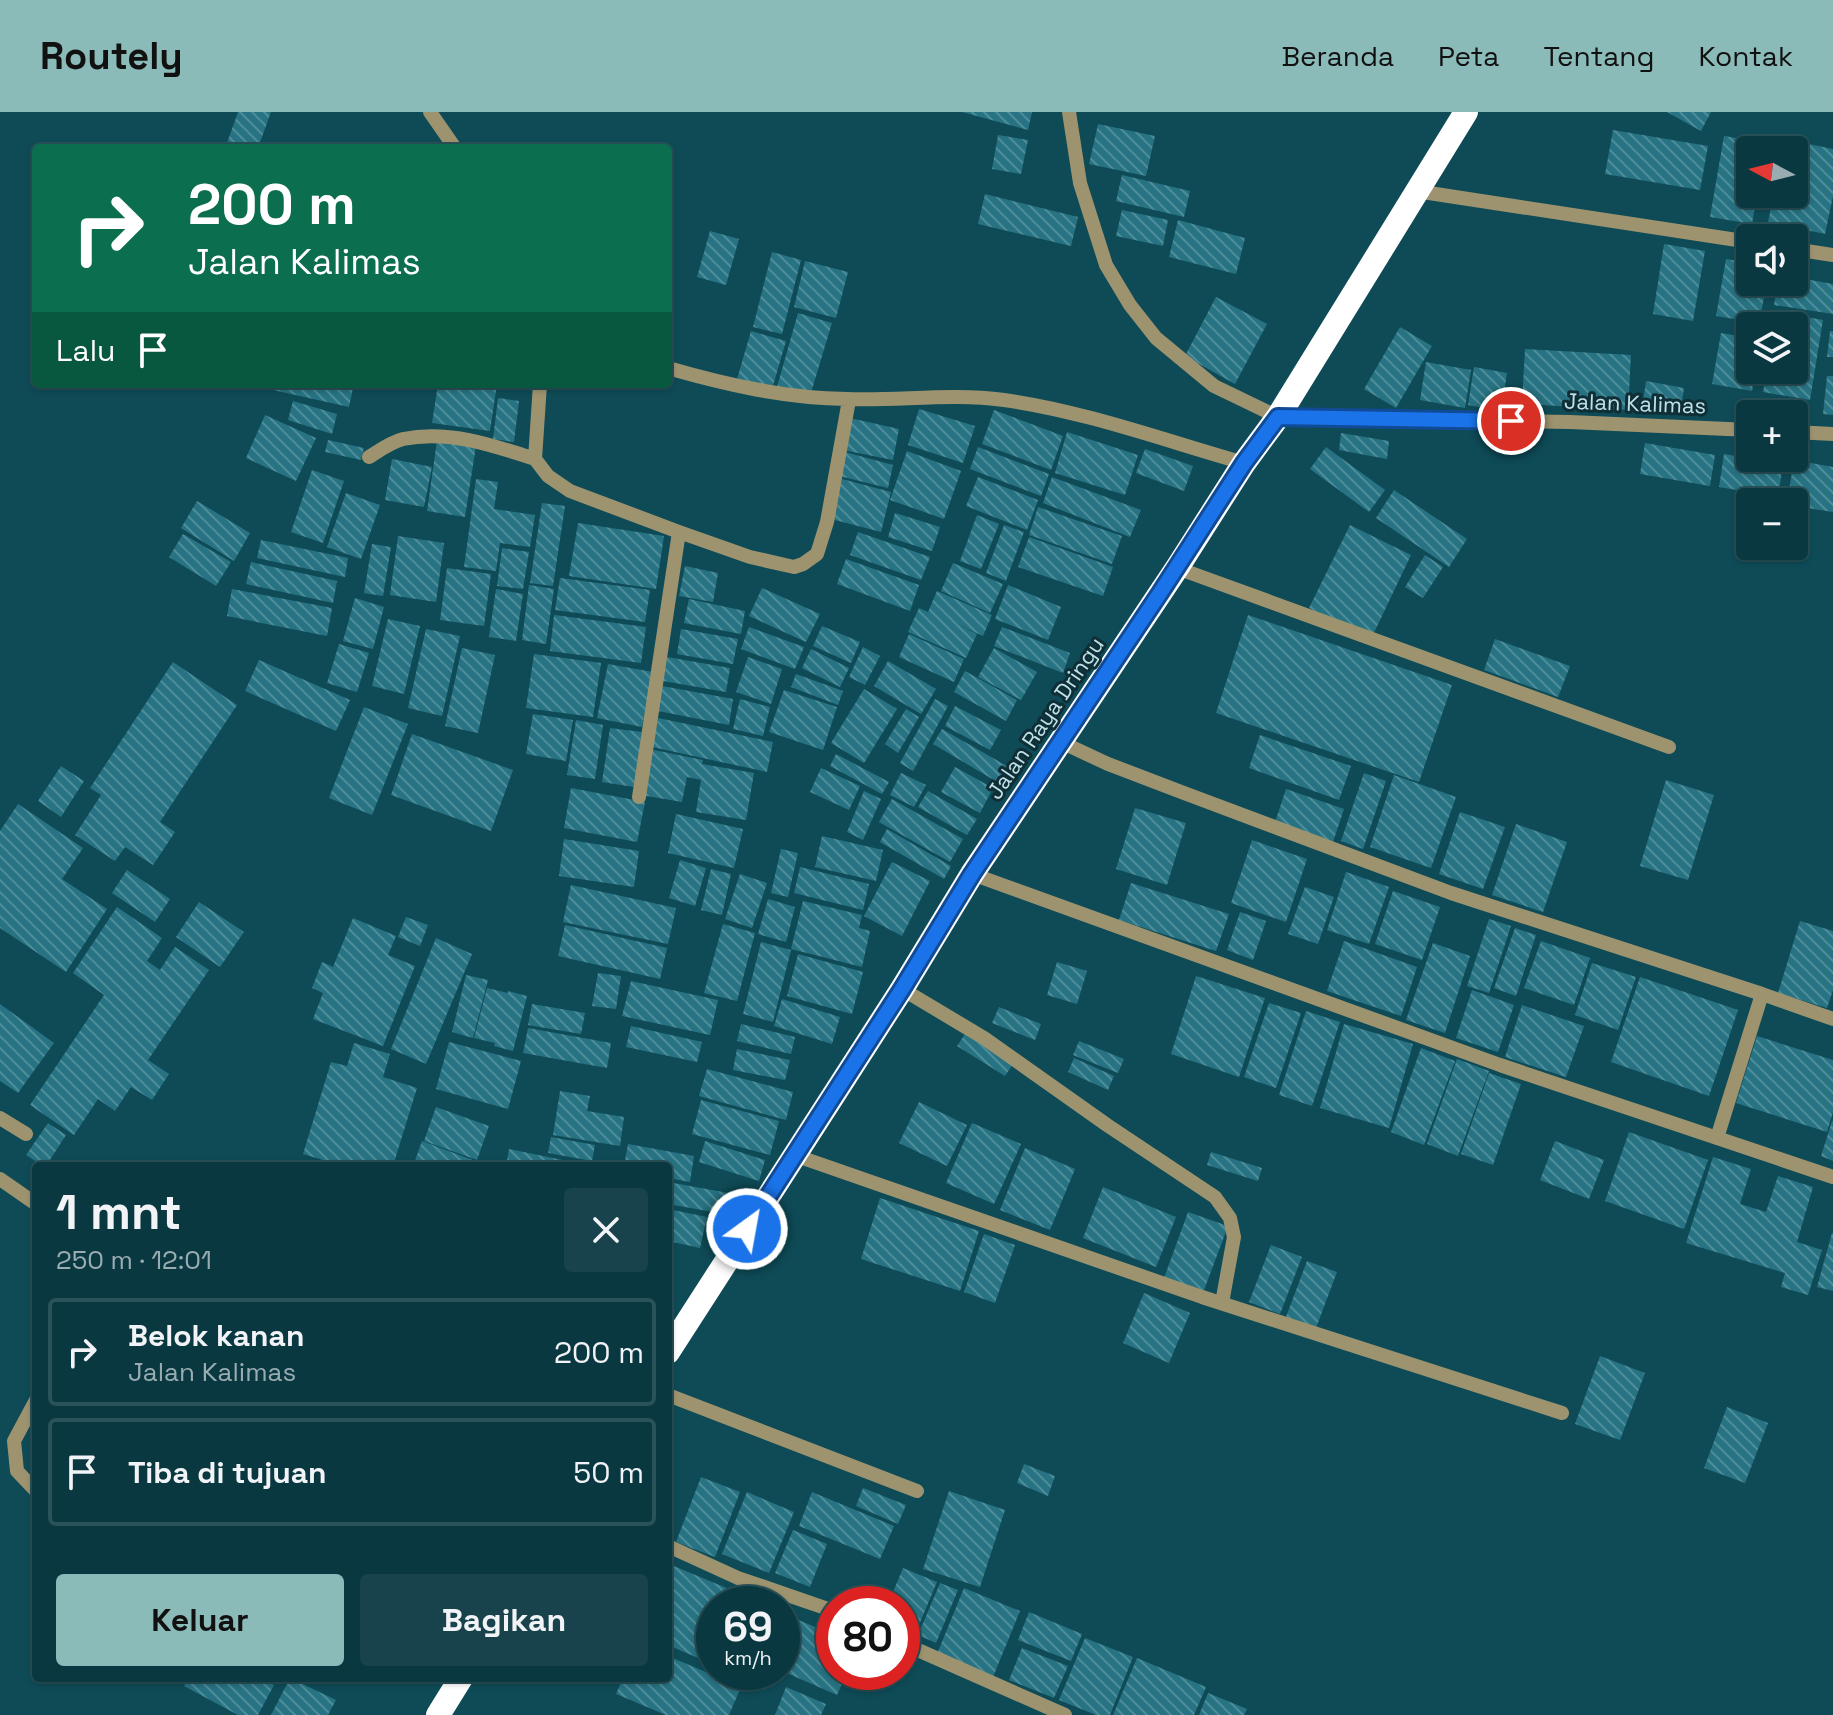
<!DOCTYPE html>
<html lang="id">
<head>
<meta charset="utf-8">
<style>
	body { margin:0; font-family:"Space Grotesk",sans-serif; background:#18434c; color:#f1f3f6; height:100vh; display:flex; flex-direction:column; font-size:30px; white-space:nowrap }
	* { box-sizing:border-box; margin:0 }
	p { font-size:26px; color:#99acb1 }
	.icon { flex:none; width:44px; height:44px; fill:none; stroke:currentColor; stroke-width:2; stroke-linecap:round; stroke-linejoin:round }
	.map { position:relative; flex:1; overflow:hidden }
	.sheet { position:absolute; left:32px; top:1050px; width:640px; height:520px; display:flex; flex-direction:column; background:#0a3841; border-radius:8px; box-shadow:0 2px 6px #0004,0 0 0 2px #2a525a }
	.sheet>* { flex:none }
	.hud { position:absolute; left:32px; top:32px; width:640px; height:244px; border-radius:8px; box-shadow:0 2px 6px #0004,0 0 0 2px #2a525a; background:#0b6e4f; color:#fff; overflow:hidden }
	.needle { width:52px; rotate:277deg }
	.fabs { position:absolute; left:1736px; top:24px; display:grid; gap:16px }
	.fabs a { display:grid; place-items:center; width:72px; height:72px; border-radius:8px; background:#0a3841; box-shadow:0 2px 6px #0004,0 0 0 2px #2a525a; font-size:40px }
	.speed { position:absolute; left:696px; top:1474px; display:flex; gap:16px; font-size:40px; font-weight:700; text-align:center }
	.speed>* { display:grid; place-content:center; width:104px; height:104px; border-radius:50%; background:#0a3841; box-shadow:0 2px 6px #0004,0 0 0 2px #2a525a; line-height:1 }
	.speed small { font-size:20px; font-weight:400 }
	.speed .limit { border:12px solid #d22; background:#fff; color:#111 }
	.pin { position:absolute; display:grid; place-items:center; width:68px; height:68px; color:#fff; margin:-34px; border:4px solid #fff; border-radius:50%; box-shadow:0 2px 8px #0007 }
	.me { position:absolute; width:88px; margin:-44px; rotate:32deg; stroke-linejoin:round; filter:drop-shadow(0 0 6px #0008) }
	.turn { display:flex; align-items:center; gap:28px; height:168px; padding:0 24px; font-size:36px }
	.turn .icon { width:104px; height:104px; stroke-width:2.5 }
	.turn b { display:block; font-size:56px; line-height:68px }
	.then { display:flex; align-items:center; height:76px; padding:0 24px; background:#0003; gap:16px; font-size:30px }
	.round { display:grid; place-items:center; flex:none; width:84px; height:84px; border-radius:8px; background:#18434c }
	.head { display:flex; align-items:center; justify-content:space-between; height:136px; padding:0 24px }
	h1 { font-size:48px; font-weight:700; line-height:60px }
	.primary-button { display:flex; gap:16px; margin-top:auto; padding:16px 24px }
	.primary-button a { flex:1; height:92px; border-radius:8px; background:#8bbbb9; color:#111; font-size:32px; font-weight:700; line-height:92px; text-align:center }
	.primary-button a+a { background:#18434c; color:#f1f3f6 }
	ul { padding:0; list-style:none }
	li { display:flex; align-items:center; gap:24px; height:108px; margin:0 16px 12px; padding:0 8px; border:4px solid #2a525a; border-radius:8px }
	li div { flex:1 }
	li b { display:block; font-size:30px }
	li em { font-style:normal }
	header { display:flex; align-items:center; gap:48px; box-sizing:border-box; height:112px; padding:0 40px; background:#8bbbb9; color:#111 }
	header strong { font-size:38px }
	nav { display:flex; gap:44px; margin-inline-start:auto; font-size:28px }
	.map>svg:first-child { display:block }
	.building { fill:url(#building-back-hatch) }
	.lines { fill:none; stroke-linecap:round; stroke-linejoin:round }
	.minor { stroke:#9e936f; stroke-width:14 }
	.highway { stroke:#fff; stroke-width:24 }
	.route-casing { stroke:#114b97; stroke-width:20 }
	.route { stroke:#1a73e8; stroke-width:14 }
	.labels { text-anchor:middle; stroke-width:6; stroke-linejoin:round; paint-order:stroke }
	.street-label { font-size:22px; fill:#bee1e9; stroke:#0f2e35 }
</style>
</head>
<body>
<header>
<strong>Routely</strong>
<nav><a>Beranda</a><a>Peta</a><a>Tentang</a><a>Kontak</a></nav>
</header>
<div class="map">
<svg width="1833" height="1603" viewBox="0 0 1833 1603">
	<defs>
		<pattern id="building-back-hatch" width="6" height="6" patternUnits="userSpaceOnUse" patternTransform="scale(2)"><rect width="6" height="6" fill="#277383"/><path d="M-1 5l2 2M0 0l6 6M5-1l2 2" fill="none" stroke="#4e8d9a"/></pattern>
	</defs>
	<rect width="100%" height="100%" fill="#0e4b57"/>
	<path class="building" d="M238 0H271L258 36H242L227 31Z
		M962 0H1032L1028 18Z
		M1667 0H1711L1701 19Z
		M1098 12 1155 24 1146 64 1089 52Z
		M1613 18 1708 34 1700 78 1605 62Z
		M998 23 1028 28 1021 62 992 57Z
		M1724 24 1766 31 1765 38H1750V82H1757L1752 112 1710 105Z
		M1785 27 1833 37V84L1825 122 1768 110 1774 82H1794V38H1783Z
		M1122 63 1190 79 1184 105 1116 89Z
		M985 82 1078 105 1071 134 978 112Z
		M1122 98 1168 108 1163 134 1116 124Z
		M1178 108 1245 126 1236 162 1169 145Z
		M710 119 739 127 726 173 697 165Z
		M1664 132 1705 139 1693 209 1653 202Z
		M772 140 801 148 782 222 753 215Z
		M1726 147 1750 151V170H1767L1759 211 1716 204Z
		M805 149 848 160 836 206 794 195Z
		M1794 165 1833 172V202L1774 193 1778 170H1794Z
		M1216 185 1267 212 1235 272 1185 244Z
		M1776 200 1823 208 1810 288 1763 280 1767 258H1794V214H1774Z
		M798 201 832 211 810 284 777 275Z
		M1400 215 1432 234 1396 296 1364 277Z
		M751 219 786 229 772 277 737 267Z
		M1830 219H1833V245H1827Z
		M1721 221 1750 226V258H1756L1752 279 1712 272Z
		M1525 237 1631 243 1628 298 1522 292Z
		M1426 250 1471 258 1465 296 1420 288Z
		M1474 255 1507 261 1501 299 1468 293Z
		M1827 264H1833V303L1823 302Z
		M1646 269 1684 276 1680 302 1642 296Z
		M275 272H354L349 295 273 278Z
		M438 272H497L490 319 432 311Z
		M498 286 519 289 514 330 493 327Z
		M293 289 337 302 332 322 288 308Z
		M919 297 975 314 963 351 908 333Z
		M994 298 1063 324 1051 358 982 332Z
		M265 303 316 326 296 369 246 346Z
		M850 306 899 317 893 348 843 338Z
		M1067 320 1138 343 1125 383 1055 361Z
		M1341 321 1389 329 1387 347 1339 338Z
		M328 328 364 336 361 348 325 340Z
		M437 329 476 334 465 405 427 399Z
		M1645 331 1715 343 1710 374 1640 362Z
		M978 335 1049 362 1041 384 970 357Z
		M1326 335 1385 378 1369 400 1310 357Z
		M1145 337 1193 354 1184 379 1136 361Z
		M907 339 961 359 944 407 890 388Z
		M845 340 893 353 888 376 839 364Z
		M1724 342 1783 352 1778 385 1719 375Z
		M392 347 432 355 424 395 385 388Z
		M1794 348 1833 355V400L1794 394V390H1787Z
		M312 358 344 369 323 431 291 420Z
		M978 365 1038 388 1027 418 966 394Z
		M1052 365 1141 398 1130 425 1043 391Z
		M476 367 498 370 494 397 535 403 530 435 500 431 496 459 464 455Z
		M842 367 891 380 881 420 831 407Z
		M1394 378 1467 427 1449 455 1376 406Z
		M346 381 380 393 361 447 327 435Z
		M197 389 250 421 234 449 181 416Z
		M542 391 565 394 553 474 530 471Z
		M1038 395 1122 424 1112 452 1029 423Z
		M895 401 940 415 932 439 888 425Z
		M977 403 999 412 981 457 960 449Z
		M578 411 664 424 656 477 569 464Z
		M1004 413 1024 420 1006 469 986 461Z
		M1350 413 1411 443 1371 527 1309 496Z
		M858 420 930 445 921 468 850 443Z
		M183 422 231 450 216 474 169 445Z
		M398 424 444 431 436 490 390 483Z
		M1029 425 1113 455 1103 484 1018 455Z
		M261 428 348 446 345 465 257 446Z
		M372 432 391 435 383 484 364 481Z
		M502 436 529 440 523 477 497 474Z
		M1425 443 1443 455 1423 486 1405 475Z
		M846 447 919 473 910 499 837 472Z
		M251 450 337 469 333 491 246 472Z
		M953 451 1003 472 990 501 941 479Z
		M685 454 718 461 713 490 679 484Z
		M447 456 491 462 484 514 440 508Z
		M560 466 650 478 645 510 555 498Z
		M529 473 554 477 546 532 522 528Z
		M1008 473 1061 495 1048 528 995 507Z
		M762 476 820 502 806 530 749 504Z
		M232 477 332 496 327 524 227 504Z
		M496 477 523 482 516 529 489 525Z
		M937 479 992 503 983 524 955 511 977 522 966 546 908 520 919 496 928 500Z
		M355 486 384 495 373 537 343 529Z
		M689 487 745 499 741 522 684 511Z
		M554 503 646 515 641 551 550 539Z
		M1248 503 1452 573 1419 670 1216 601Z
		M388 507 420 514 404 582 372 574Z
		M822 514 860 530 851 551 813 534Z
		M749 515 804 535 795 557 741 537Z
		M1002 515 1070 541 1063 561 994 534Z
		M426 517 460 524 442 604 408 596Z
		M681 517 738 527 733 552 677 542Z
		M909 522 964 547 954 570 899 545Z
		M1495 527 1570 554 1558 585 1484 558Z
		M339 532 369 541 357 580 327 571Z
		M863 535 880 544 865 573 849 565Z
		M462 536 495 543 478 621 445 614Z
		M994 536 1037 560 1021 588 978 565Z
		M811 537 849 556 840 575 802 556Z
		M534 542 601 551 593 605 526 596Z
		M667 545 730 556 726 580 663 569Z
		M748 545 782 557 771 592 736 580Z
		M259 548 350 588 336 619 245 579Z
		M888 549 936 577 921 602 874 574Z
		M173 550 237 593 160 710 175 720 153 753 125 735 115 749 75 723 101 683 90 676Z
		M608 552 653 560 642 615 597 606Z
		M965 559 1017 588 1006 609 954 580Z
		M796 562 843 579 838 593 791 575Z
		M662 574 733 587 729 613 658 599Z
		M864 577 897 597 864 651 831 631Z
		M784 578 837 595 823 638 769 620Z
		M740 587 770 595 763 624 733 617Z
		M935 587 948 594 913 659 900 651Z
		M955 594 1001 618 990 638 945 614Z
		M364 595 408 612 372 703 329 686Z
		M906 597 919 605 898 641 885 632Z
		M533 602 573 608 566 649 526 642Z
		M658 606 773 630 767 660 652 635Z
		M576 608 603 613 595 667 567 663Z
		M610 616 642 620 634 675 602 670Z
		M942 617 1014 658 1004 674 933 632Z
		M412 622 513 658 491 719 391 683Z
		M1260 623 1351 654 1339 688 1249 656Z
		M649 637 703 648 702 652 754 661 746 708 696 700 701 668 687 665 682 690 641 683Z
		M836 642 889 670 882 682 830 654Z
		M61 654 84 669 61 705 38 689Z
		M955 655 993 676 980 701 941 680Z
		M821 656 860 674 849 698 810 680Z
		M901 661 926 673 914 695 890 683Z
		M1364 661 1386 669 1363 737 1341 729Z
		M1394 663 1456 685 1431 756 1370 735Z
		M1666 668 1714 683 1688 768 1640 754Z
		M571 676 645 690 637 730 564 716Z
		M1286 677 1344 697 1333 730 1275 710Z
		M864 679 881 687 863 728 847 720Z
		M928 679 977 707 967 723 918 695Z
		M892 687 963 727 950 750 879 710Z
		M18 692 83 736 62 767 107 797 66 860 0 816V719Z
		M1135 696 1186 711 1167 773 1116 757Z
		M1460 700 1505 715 1483 777 1439 762Z
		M676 702 743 717 734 756 668 741Z
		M1516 712 1567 730 1543 800 1492 783Z
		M887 717 951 754 944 767 880 730Z
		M822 724 883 738 876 769 815 755Z
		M564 727 639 739 634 775 559 764Z
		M1252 728 1307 747 1286 810 1231 791Z
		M781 737 798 741 788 785 771 781Z
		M680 748 706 756 695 794 669 786Z
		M892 750 930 769 902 824 864 804Z
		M800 755 869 772 863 798 794 781Z
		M711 757 731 762 722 803 701 798Z
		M127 758 170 787 155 810 112 781Z
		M1346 760 1389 775 1369 832 1327 818Z
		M740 762 767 771 752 816 725 807Z
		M1131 771 1229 802 1216 839 1119 808Z
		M571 773 676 796 668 832 563 810Z
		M1305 775 1334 785 1318 832 1288 822Z
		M1393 779 1440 795 1422 848 1375 832Z
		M768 787 795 795 786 830 758 822Z
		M803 789 862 803 859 816 870 819 862 855 791 837Z
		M199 790 244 820 220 855 176 825Z
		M117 795 162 826 147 849 160 858 175 835 209 858 148 948 169 962 152 988 131 975 115 999 98 987 74 1023 30 993 104 883 73 861Z
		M1240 800 1266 809 1253 848 1227 838Z
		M406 805 428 813 420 834 398 825Z
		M353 806 396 824 388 843 415 854 383 934 313 907 323 881 312 876 322 850 333 855Z
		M1489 807 1511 814 1489 881 1467 874Z
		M1800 809 1833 819V878L1827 896 1778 881Z
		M723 812 755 821 737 889 704 881Z
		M565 813 667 836 660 867 558 844Z
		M1515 816 1536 823 1516 884 1494 876Z
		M436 826 472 842 426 952 391 937Z
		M1344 829 1417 855 1401 904 1327 879Z
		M1541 829 1590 846 1574 893 1524 876Z
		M761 830 791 838 773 910 743 902Z
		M1433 831 1470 844 1445 921 1406 908Z
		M798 842 863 860 852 902 787 884Z
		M1057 850 1087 859 1077 892 1047 883Z
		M1592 851 1636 865 1618 918 1575 903Z
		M598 861 621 864 616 897 592 894Z
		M466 863 488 868 473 926 452 920Z
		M1196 864 1265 886 1239 965 1171 942Z
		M1640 865 1738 898 1709 984 1611 950Z
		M631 869 718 888 710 923 622 904Z
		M487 876 508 881V879L527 884 513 939 494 934 495 931 474 926Z
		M1472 878 1514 893 1498 940 1456 926Z
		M782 887 840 905 832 932 774 914Z
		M1269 891 1301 901 1276 976 1244 965Z
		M0 892 54 931 18 981 0 969Z
		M532 892 585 901 581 922 528 913Z
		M1522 893 1584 914 1566 965 1505 945Z
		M999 895 1041 912 1035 928 992 911Z
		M1306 899 1340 910 1312 994 1279 983Z
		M741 912 795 925 791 942 737 929Z
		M1344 912 1413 932 1389 1016 1320 996Z
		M631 914 702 930 697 950 626 935Z
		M528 916 611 931 607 956 523 941Z
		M965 922 1013 952 1005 964 957 934Z
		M1757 924 1833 948V1000L1827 1020 1736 991Z
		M1079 929 1124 947 1118 961 1073 943Z
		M449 930 521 949 508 997 436 977Z
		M354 931 390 942 383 965 417 976 393 1054H343L303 1042 331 950 347 954Z
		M1421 936 1455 949 1424 1033 1391 1020Z
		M737 937 790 948 785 968 733 958Z
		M1074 946 1114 964 1108 978 1068 960Z
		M1457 947 1489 959 1458 1044 1427 1032Z
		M707 957 793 980 786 1008 699 984Z
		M1489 961 1521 972 1493 1053 1461 1042Z
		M560 979 590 984 587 999 624 1005 620 1034 553 1023Z
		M701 988 779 1009 770 1043 692 1022Z
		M919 990 967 1013 947 1054 899 1031Z
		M436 995 489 1014 477 1048 424 1029Z
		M1832 1009H1833V1049L1821 1044Z
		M48 1011 66 1023 46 1054H43L26 1043Z
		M972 1011 1021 1032 994 1092 946 1071Z
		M1629 1020 1708 1048 1684 1117 1605 1089Z
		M551 1025 595 1033 592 1049 548 1041Z
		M422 1029 478 1050 477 1054H413Z
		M705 1029 765 1048 759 1069 699 1050Z
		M1555 1029 1604 1048 1589 1087 1540 1068Z
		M628 1032 694 1044 690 1070 668 1066V1054H624Z
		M1025 1036 1075 1057 1050 1118 1000 1098Z
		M509 1037 587 1053V1054H506Z
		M1211 1040 1262 1056 1258 1069 1207 1053Z
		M1713 1045 1751 1057 1740 1092 1766 1100 1778 1064 1813 1075 1797 1130 1822 1138 1808 1183 1781 1175 1785 1161 1686 1131Z
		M668 1070 734 1082 730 1103 668 1092Z
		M1103 1075 1176 1105 1156 1155 1083 1126Z
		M880 1086 979 1119 960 1179 861 1147Z
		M668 1097 707 1105 700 1136 668 1129Z
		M1188 1100 1228 1114 1203 1181 1164 1166Z
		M1832 1121H1833V1179L1817 1175Z
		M984 1122 1015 1133 995 1191 964 1180Z
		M1271 1133 1302 1145 1280 1202 1249 1190Z
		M1307 1149 1337 1160 1316 1216 1286 1205Z
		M1144 1181 1190 1201 1169 1251 1123 1231Z
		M1600 1244 1645 1261 1620 1328 1575 1312Z
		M1727 1295 1768 1311 1745 1371 1704 1356Z
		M1024 1352 1055 1364 1048 1384 1017 1371Z
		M701 1365 740 1380 715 1445 676 1430Z
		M863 1376 906 1393 898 1412 856 1394Z
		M949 1379 1005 1398 980 1475 923 1457Z
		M747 1380 794 1400 769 1461 722 1442Z
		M812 1380 894 1414 880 1447 799 1414Z
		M793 1418 827 1432 810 1475 775 1461Z
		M669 1452 741 1482 737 1492H714V1546L712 1552 668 1533Z
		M903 1456 937 1470 919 1513 902 1506V1492H888Z
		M940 1471 958 1478 936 1531 918 1523Z
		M964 1476 1020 1499 993 1565 937 1542Z
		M1029 1500 1082 1522 1071 1549 1018 1528Z
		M789 1504 834 1523V1560H847L837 1583 782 1559V1521Z
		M1085 1526 1133 1545 1110 1603H1096L1059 1588Z
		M1022 1536 1068 1554 1054 1586 1009 1568Z
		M668 1544 741 1575 729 1603H666L616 1582 623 1566H668Z
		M1137 1546 1206 1575 1194 1603H1113Z
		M189 1566H261L274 1573 258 1603H238L184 1574Z
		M290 1566 336 1588 328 1603H271Z
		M786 1575 826 1592 821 1603H775Z
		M1208 1581 1247 1597 1244 1603H1199Z"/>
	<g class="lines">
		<path class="minor" d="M430 0 455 36
			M1069 0 1080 71 1106 153 1130 193 1156 226 1214 274 1278 305 1570 310 1750 318
			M1416 79 1750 130
			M1794 137 1833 143
			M668 256C727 273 785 286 847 287 899 289 951 281 1004 288 1084 299 1166 329 1244 351
			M540 272 535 347 548 364 570 379 679 420 750 445 794 455 803 452 817 442 827 410 849 288
			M1794 320 1833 322
			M369 345C380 338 391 330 403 327 449 318 492 333 535 347
			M1177 456 1669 635
			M1061 630 1108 652 1184 681 1451 781 1762 882 1833 907
			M639 685 679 420
			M972 762 1500 953 1833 1065
			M902 877 984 926 1107 1013 1215 1085 1230 1106 1234 1125 1222 1191
			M0 1006 26 1022
			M1717 1026 1762 882
			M794 1043 1202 1185 1562 1301
			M0 1067 36 1092
			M668 1283 917 1379
			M36 1288 14 1329 17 1359 36 1379
			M668 1434 738 1466 834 1499
			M902 1531 1065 1603"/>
		<path class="highway" d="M668 1240 902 877 972 762 1177 456 1244 351 1278 305 1466 0
			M438 1603 461 1566"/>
	</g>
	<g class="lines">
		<g class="route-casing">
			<path id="route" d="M747 1117 902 877 972 762 1160 481 1244 351 1278 305 1511 309"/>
		</g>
		<use href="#route" class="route"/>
	</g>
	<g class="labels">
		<g class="street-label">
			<text transform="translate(1635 291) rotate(2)" y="8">Jalan Kalimas</text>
			<text transform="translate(1045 606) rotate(-56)" y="8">Jalan Raya Dringu</text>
		</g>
	</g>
</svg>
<div class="fabs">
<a><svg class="needle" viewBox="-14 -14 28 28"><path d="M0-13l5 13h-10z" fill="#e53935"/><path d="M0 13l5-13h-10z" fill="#99acb1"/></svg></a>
<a><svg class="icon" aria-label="sound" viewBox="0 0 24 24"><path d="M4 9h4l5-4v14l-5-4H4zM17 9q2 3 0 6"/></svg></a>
<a><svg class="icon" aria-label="layers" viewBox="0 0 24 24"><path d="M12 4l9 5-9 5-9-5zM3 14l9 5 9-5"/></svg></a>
<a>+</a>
<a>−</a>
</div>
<div class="speed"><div>69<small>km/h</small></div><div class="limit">80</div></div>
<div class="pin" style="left:1511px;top:309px;background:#d93025"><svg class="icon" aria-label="arrive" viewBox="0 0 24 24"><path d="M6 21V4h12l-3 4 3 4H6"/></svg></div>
<svg class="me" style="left:747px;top:1117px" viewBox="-20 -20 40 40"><circle r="17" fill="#1a73e8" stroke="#fff" stroke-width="3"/><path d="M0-11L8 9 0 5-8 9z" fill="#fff"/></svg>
<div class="hud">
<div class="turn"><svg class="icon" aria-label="right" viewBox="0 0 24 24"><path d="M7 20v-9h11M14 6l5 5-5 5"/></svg><div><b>200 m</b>Jalan Kalimas</div></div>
<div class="then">Lalu<svg class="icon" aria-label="arrive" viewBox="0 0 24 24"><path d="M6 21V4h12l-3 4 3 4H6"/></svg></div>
</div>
<section class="sheet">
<div class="head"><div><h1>1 mnt</h1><p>250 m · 12:01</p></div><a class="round"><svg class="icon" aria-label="close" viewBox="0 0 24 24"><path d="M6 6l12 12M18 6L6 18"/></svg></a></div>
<ul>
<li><svg class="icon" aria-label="right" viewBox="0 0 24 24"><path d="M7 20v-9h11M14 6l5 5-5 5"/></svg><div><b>Belok kanan</b><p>Jalan Kalimas</p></div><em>200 m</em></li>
<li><svg class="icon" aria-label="arrive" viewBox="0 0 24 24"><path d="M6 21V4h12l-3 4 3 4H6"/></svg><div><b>Tiba di tujuan</b></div><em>50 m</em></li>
</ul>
<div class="primary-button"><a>Keluar</a><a>Bagikan</a></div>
</section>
</div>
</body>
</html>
